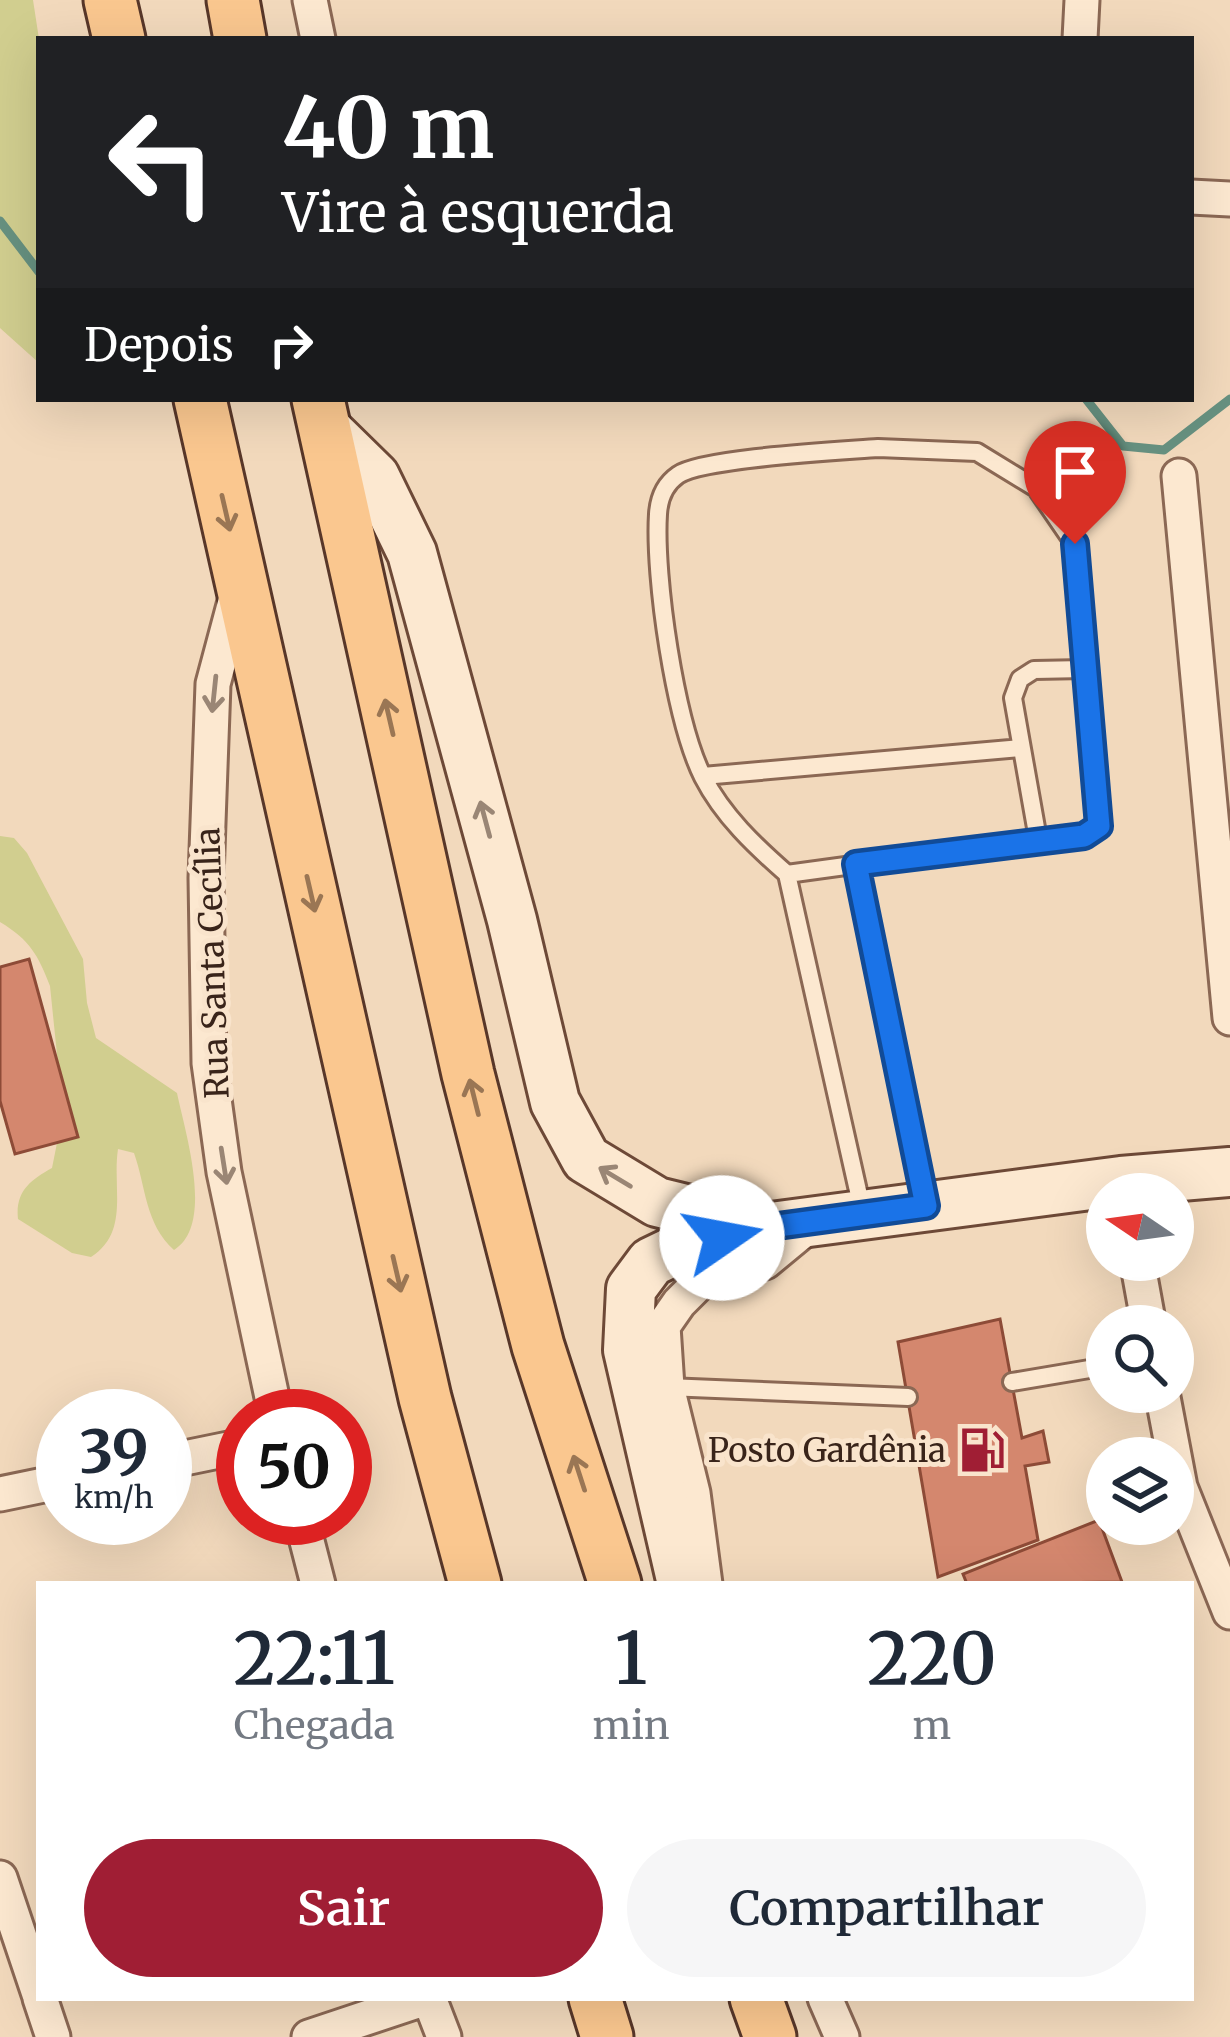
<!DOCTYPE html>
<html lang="pt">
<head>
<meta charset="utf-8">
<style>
	body { margin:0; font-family:Merriweather,serif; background:#f6f6f7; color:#1f2937; height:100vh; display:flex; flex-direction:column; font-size:45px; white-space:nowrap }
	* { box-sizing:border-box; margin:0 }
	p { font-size:39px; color:#747a83 }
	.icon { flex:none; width:66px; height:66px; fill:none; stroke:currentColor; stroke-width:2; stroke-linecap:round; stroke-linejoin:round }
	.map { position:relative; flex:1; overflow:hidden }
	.details { position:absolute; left:36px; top:1581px; width:1158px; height:420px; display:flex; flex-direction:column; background:#fff; border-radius:0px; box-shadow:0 12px 48px #0002 }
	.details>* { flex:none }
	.top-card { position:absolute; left:36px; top:36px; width:1158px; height:366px; border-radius:0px; box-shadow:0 12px 48px #0002; background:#202124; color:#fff; overflow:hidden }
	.needle { width:78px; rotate:283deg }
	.fabs { position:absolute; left:1086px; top:1173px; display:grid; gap:24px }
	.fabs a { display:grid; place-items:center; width:108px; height:108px; border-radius:50%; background:#fff; box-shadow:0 12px 48px #0002; font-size:60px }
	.speed { position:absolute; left:36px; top:1389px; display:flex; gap:24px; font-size:60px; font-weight:700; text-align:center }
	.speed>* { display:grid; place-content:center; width:156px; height:156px; border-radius:50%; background:#fff; box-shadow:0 12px 48px #0002; line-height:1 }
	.speed small { font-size:30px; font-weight:400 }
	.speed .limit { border:18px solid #d22; background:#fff; color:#111 }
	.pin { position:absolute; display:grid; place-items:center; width:102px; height:102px; color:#fff; margin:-123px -51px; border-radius:50% 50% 50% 0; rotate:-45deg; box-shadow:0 0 12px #0007 }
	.pin .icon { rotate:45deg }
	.me { position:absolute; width:132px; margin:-66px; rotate:78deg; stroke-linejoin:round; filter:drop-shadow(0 0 9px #0008) }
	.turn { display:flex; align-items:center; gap:42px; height:252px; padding:0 48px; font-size:54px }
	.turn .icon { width:156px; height:156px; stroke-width:2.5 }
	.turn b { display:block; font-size:84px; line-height:102px }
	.then { display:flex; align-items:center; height:114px; padding:0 48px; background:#0003; gap:24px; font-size:45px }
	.eta { display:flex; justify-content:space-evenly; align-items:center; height:204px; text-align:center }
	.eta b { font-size:72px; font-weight:600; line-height:84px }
	.primary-button { display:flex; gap:24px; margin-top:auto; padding:24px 48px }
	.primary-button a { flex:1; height:138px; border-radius:72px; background:#a01e34; color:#fff; font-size:48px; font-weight:600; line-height:138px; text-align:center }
	.primary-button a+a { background:#f6f6f7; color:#1f2937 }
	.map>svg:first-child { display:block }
	.green { fill:#d1ce8f }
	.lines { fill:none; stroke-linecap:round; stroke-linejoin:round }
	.stream { stroke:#679180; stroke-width:9 }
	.building { fill:#d4876e; stroke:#8d4b37; stroke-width:3 }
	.lane-casing { stroke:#8b6854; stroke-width:22 }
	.street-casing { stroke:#8b6854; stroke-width:39 }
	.secondary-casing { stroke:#6d4937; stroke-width:54 }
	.primary-casing { stroke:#583729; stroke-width:57 }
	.lane { stroke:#fce8d0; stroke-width:16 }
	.street { stroke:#fce8d0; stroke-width:33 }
	.secondary { stroke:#fce8d0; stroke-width:48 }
	.primary { stroke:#fac78f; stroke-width:51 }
	.oneway { stroke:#9a7654 }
	.oneway2 { stroke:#9a8675 }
	.route-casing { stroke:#114b97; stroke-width:30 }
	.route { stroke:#1a73e8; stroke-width:21 }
	.labels { text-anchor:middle; stroke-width:10; stroke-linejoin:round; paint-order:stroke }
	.street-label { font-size:33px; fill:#39241a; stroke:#f9e4cc }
	.poi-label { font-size:33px; fill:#39241a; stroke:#f9e4cc; text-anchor:end }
</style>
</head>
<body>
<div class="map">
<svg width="1230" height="2037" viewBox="0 0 1230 2037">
	<rect width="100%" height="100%" fill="#f2d9bc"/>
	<path class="green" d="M0 0H33L39 39V363L0 328Z
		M0 836 14 838 27 853 83 959 87 1003 96 1038 177 1093C185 1132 215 1225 174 1250 145 1224 146 1187 134 1153L118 1149C112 1188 130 1232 91 1257L72 1253 18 1219C15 1192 30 1180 52 1168L63 1113 50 986C38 955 30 940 0 922Z"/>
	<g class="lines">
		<path class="stream" d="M0 221 39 272
			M1086 399 1123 446 1164 450 1230 399"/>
	</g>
	<path class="building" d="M29 959 78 1137 15 1154 0 1101V967Z
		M1000 1319 1022 1438 1043 1431 1049 1462 1025 1466 1038 1540 938 1577 898 1342Z
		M1099 1520 1122 1582 967 1584 963 1574Z"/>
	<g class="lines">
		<g class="lane-casing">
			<path id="lane" d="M878 448 977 452 1036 488 1075 545 1099 826 1094 832 787 874C755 846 723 816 703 777 675 721 654 578 658 514 659 498 665 484 678 475 702 458 841 451 878 448Z
				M703 776 1020 748
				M1038 839 1013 698 1020 679 1034 670 1085 669
				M856 864 925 1205
				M787 874 863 1213
				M1012 1382 1107 1366
				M667 1387 908 1397"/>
		</g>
		<g class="street-casing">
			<path id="street" d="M310 0 318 39
				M1080 39 1082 0
				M1191 197 1230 199
				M1179 476 1230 1018
				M237 594 213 684 206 878 209 1063 224 1172 276 1416
				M1137 1260 1149 1326
				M1162 1392 1180 1487 1230 1612
				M165 1462 243 1446
				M0 1494 63 1481
				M301 1518 318 1584
				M705 1584 693 1493 667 1387 663 1326 679 1303 703 1279 765 1262 811 1224
				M0 1878 39 1994
				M40 1998 53 2037
				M429 1998 444 2037
				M825 1998 842 2037
				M309 2037 426 1998"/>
		</g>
		<g class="secondary-casing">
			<path id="secondary" d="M324 427 375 477 412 553 512 920 555 1102 586 1159 657 1202 763 1228
				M682 1584 628 1350 631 1289 651 1262 680 1248 763 1228 1121 1181 1230 1172"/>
		</g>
		<g class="primary-casing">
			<path id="primary" d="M110 0 119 39
				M233 0 240 39
				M200 399 425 1398 475 1584
				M318 399 468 1074 538 1346 615 1584
				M595 1998 607 2037
				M756 1998 770 2037"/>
		</g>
		<use href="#lane" class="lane"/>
		<use href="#street" class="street"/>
		<use href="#secondary" class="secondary"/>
		<use href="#primary" class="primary"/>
	</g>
	<defs><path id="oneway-shaft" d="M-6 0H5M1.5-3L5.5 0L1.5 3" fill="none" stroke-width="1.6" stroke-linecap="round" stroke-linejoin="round" transform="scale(3)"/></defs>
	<g class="oneway">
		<use href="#oneway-shaft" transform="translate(226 513) rotate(77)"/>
		<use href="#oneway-shaft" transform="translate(389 717) rotate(-103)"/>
		<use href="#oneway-shaft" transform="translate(311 894) rotate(77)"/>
		<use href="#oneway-shaft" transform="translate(474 1097) rotate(-104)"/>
		<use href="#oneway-shaft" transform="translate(397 1274) rotate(77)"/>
		<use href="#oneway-shaft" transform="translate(579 1473) rotate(-108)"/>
	</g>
	<g class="oneway2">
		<use href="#oneway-shaft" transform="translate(214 694) rotate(96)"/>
		<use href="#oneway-shaft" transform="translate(485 819) rotate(-105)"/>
		<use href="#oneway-shaft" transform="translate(224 1166) rotate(81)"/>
		<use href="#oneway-shaft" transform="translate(615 1177) rotate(-149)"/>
	</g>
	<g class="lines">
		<g class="route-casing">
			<path id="route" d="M722 1238 763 1228 926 1206 856 864 1084 836 1099 826 1075 544"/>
		</g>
		<use href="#route" class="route"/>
	</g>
	<defs>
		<g id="fuel-bare" transform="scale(3.6)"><path d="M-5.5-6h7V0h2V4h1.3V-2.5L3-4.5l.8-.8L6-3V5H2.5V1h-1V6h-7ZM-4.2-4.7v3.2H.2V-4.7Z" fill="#a01e34" stroke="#f9e4cc" stroke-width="2.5" paint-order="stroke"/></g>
	</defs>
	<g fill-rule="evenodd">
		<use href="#fuel-bare" x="982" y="1450"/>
	</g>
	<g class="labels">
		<g class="street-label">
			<text transform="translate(212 963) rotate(-92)" y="12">Rua Santa Cecília</text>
		</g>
		<g class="poi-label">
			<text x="946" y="1462">Posto Gardênia</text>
		</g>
	</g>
</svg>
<div class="fabs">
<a><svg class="needle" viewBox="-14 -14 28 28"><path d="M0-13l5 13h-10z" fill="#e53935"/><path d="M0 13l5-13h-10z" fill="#747a83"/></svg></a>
<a><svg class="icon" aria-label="search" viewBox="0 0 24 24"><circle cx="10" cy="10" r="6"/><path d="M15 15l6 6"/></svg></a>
<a><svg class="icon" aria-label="layers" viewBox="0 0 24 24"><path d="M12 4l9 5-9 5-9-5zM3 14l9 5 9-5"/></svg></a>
</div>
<div class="speed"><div>39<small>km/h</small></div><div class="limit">50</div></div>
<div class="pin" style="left:1075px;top:544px;background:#d93025"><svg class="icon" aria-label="arrive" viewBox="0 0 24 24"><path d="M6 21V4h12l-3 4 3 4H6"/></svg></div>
<svg class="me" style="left:722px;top:1238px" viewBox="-20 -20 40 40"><circle r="19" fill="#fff"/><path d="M0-13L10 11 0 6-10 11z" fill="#1a73e8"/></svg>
<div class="top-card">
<div class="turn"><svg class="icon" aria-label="left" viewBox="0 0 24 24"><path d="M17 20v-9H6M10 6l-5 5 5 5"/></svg><div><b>40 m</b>Vire à esquerda</div></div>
<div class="then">Depois<svg class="icon" aria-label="right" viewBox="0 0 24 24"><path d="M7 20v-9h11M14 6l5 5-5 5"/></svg></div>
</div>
<section class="details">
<div class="eta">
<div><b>22:11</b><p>Chegada</p></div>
<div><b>1</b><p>min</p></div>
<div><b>220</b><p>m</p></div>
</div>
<div class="primary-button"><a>Sair</a><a>Compartilhar</a></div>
</section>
</div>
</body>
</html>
